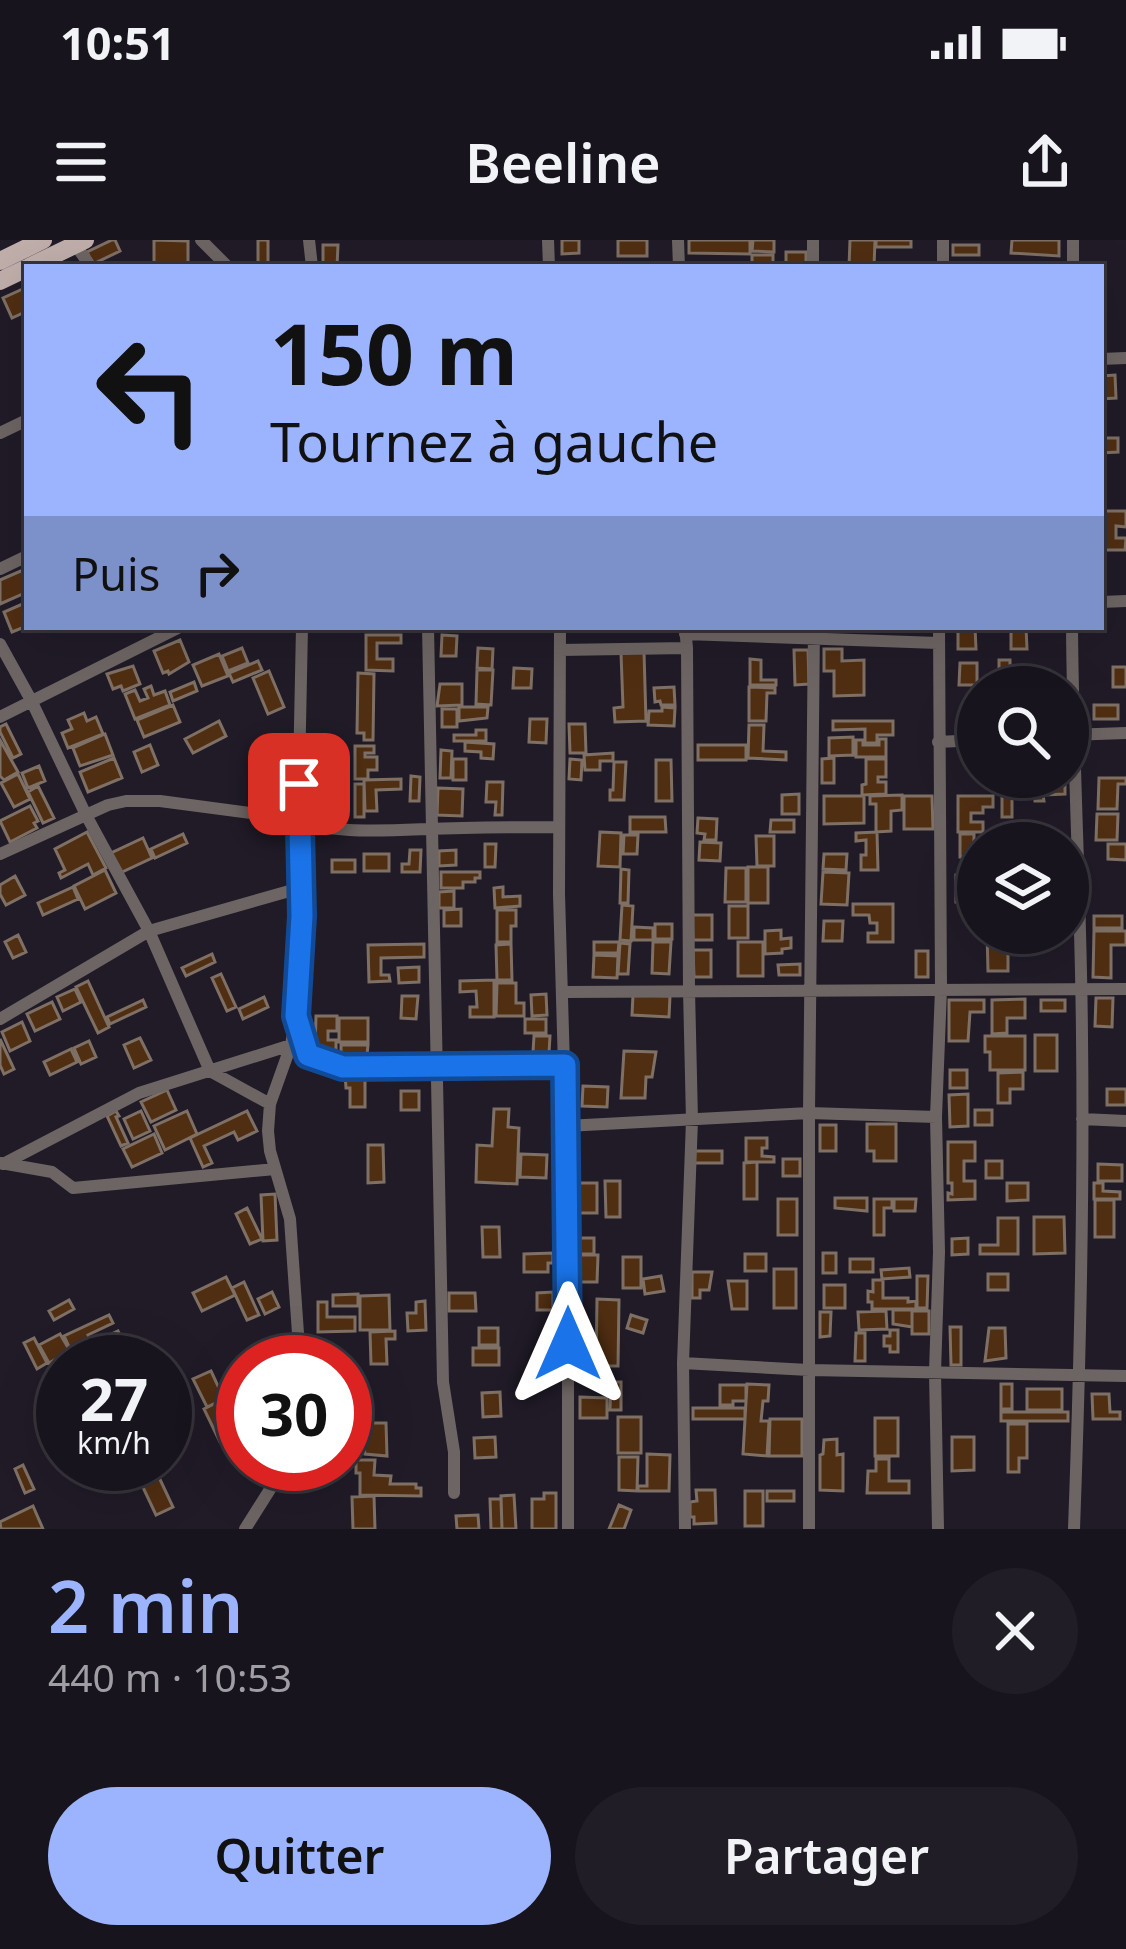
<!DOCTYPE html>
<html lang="fr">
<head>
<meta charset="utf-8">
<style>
	body { margin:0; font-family:"Noto Sans",sans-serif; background:#211d26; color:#f1f3f6; height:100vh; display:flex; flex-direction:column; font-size:45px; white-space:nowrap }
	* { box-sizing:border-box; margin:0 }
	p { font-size:39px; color:#9f9ea4 }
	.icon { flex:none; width:66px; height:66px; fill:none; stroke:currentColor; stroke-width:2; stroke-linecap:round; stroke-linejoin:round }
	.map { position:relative; height:1289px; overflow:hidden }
	.details { display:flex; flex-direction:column; background:#18141d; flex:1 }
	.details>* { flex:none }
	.banner { position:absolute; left:24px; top:24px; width:1080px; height:366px; border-radius:0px; box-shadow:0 12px 48px #0002,0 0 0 3px #36333b; background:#9cb4fd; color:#111; overflow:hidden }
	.buttons { position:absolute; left:957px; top:426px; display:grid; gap:24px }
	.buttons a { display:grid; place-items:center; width:132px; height:132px; border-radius:50%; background:#18141d; box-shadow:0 12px 48px #0002,0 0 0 3px #36333b; font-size:60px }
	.speed { position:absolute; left:36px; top:1095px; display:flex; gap:24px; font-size:60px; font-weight:700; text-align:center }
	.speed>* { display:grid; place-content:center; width:156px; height:156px; border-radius:50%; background:#18141d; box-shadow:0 12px 48px #0002,0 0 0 3px #36333b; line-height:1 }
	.speed small { font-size:30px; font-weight:400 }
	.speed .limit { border:18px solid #d22; background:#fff; color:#111 }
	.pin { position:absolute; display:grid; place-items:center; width:102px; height:102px; color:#fff; margin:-51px; border-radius:24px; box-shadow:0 6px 18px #0006 }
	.me { position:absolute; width:132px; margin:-66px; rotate:0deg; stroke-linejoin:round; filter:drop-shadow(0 0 9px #0008) }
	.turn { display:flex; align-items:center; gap:42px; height:252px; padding:0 48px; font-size:54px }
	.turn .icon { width:156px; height:156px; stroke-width:2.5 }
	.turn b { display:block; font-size:84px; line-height:102px }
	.then { display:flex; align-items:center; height:114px; padding:0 48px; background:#0003; gap:24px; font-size:45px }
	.round { display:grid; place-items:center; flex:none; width:126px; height:126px; border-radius:63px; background:#211d26 }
	.headline { display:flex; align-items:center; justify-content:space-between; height:204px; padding:0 48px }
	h1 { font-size:72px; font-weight:600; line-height:90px; color:#9cb4fd }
	.button { display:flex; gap:24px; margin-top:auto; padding:24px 48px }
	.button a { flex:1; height:138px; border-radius:72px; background:#9cb4fd; color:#111; font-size:48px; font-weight:600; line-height:138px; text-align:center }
	.button a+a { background:#211d26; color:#f1f3f6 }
	.status { display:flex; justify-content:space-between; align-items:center; height:84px; padding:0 60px; background:#18141d; direction:ltr }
	.status svg { height:33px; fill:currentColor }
	header { display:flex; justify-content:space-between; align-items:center; height:156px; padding:0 48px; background:#18141d; font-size:54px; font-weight:600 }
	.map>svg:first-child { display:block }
	.building { fill:#502e12; stroke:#7e7065; stroke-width:3 }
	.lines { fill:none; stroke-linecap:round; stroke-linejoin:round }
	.minor { stroke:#6d6563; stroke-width:12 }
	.primary { stroke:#bfaeaa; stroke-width:18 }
	.route-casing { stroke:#114b97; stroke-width:30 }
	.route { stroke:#1a73e8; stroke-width:21 }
</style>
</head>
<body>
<div class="status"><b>10:51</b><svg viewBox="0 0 49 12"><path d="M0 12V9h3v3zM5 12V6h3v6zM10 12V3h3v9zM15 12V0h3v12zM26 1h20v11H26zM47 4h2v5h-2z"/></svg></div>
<header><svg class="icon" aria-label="menu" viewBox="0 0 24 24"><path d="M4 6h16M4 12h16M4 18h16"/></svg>Beeline<svg class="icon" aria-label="share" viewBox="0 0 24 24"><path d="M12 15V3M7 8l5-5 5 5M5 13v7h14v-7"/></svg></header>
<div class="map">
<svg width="1126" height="1289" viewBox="0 0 1126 1289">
	<rect width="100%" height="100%" fill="#201b27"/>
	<path class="building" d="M112 0H115L120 11 93 24 87 12Z
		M154 0 188 1V25H154Z
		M258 0H268V26L258 25Z
		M562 0H579V13L562 14Z
		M618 0H647V16H618Z
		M689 0H750V14L689 13Z
		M753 0H774V12L752 11Z
		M850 0H875L874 27H849Z
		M876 0H911V7H876Z
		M1012 0H1059V16L1011 13Z
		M323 5H338L337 27H323Z
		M953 5H979V15H953Z
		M786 12H806V27H786Z
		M752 15H773V27H752Z
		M27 47V71L12 78 3 58Z
		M1115 135 1116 158 1101 159V136Z
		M1101 198H1118V212L1101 213Z
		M1101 271H1126V287L1116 286V298H1126L1125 310H1101Z
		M23 330 27 340V352L0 364V340Z
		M27 362V386L12 392 4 372Z
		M958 387H975L976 409H958Z
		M1011 387H1026L1027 409H1011Z
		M366 395H401V403H377V419H393V431L366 430Z
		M442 395 457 396 456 416H441Z
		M180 400 189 422 169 434 168 431 163 433 154 411Z
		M242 408 248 423 228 431 222 416Z
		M478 408 493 409 492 429 477 428Z
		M824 409H842V421L864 420V455L834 456V431H824Z
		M794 410H808L809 444 795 445Z
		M644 412 646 481 615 482 614 468 623 467 621 413Z
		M219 414 228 436 202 446 193 425Z
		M750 419 761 420V440H776V445H750Z
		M999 420H1010V444H999Z
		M258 421 262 430 233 442 229 433Z
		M960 423H977V445H959Z
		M133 426 140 444 123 451 121 446 113 449 107 434Z
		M1113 427H1126V447H1113Z
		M514 428 532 429 531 448H513Z
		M477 430H493L491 465 476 464Z
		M269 431 284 467 268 474 253 438Z
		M358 433 374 434 373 500H364V493H357Z
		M194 442 197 451 173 461 170 452Z
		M440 444H462V465L437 466Z
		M151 446 154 455 165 451 170 465 135 479 125 454 135 450 140 461 148 458 144 449Z
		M674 447 675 465H661L660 461 655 462 654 448Z
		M749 447 775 448V453H767L766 481H749Z
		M173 465 180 482 144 497 137 480Z
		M1094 465H1118V479H1094Z
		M459 467H488L487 478 459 481Z
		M662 467 675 468 674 486 648 485 649 471H662Z
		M442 469H457V487H442Z
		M84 473 87 481 96 477 103 494 68 508 62 493 72 489 68 480Z
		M530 479H547L546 503 529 502Z
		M219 481 226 496 193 513 185 499Z
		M833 481H893V495H877V503H865V489L833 490Z
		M6 484 21 514 13 518 0 492V487Z
		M569 484H585L586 513H570Z
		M749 485H764L763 511 786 512V520L748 518Z
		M476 490H486V501H454V495H476Z
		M105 494 113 515 80 526 73 508Z
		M853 497V515L829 516V498Z
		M879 499H886V517H856V500H863V505H879Z
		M0 500 18 532 4 540 0 536Z
		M465 502 494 504 493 519 481 518V512L465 511Z
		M150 505 158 525 142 532 134 512Z
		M320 505 337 506V541L319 540Z
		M698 505H746V520H698Z
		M355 506H374V513H365V517H377V530H368V539H355Z
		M441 510 452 511 451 538H440Z
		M613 513V521H600V530H585L584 515Z
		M114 518 122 538 88 552 80 532Z
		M834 518V543H822V519Z
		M453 519H466V540H453Z
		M570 519 582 520 581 540 569 539Z
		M866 519H886V537H878V542H886V554L862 555V545L866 544Z
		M656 520H671L672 561H656Z
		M614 522H626L624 560H610V550H613Z
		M39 526 45 541 28 548 22 533Z
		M18 534 30 559 14 567 1 543Z
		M411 536 420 537 419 561H410Z
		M1012 537H1027V554H1012Z
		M1030 537H1065V554L1043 555 1044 561H1035V555H1030Z
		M1099 538H1126V544H1118L1117 569H1098Z
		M401 539V549L376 550 377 571H365L364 540Z
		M487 542H503L502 575H495L496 562H486Z
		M355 544H364V577H355Z
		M38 546 54 578 43 583 28 552Z
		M438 548 463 549 462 576 437 575Z
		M278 553 281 561 254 572 251 564Z
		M799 554V574H782V555Z
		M902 555V570L891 571V591L876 592V564H870V556Z
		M1002 555H1012V577H1002Z
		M824 556H864V583L824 584Z
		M904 556H932L933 589H904Z
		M958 556H993V567H983V573H971V582H983V592H958Z
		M30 566 38 581 34 583 37 588 10 602 0 581Z
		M1097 574H1118L1117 600H1096Z
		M630 577H665L666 592H630Z
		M698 578 717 579 716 600H704L705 594 697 593Z
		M771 580H794V592H770Z
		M87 592 106 628 93 635 88 624 61 638 59 633 65 630 55 609Z
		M600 592 621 593 620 627 598 626Z
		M877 592 878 630H861V615H866V600L856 601V593Z
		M183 594 187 603 155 618 151 609Z
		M960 594H974V617H960Z
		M624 595H638L637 614H623Z
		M756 596H774V626H757Z
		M143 598 152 618 120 633 111 613Z
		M700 602 721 603 720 621 699 620Z
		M485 604H496L495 627H485Z
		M1108 604H1126V620L1108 619Z
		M410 610H421L420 632H402V624H409Z
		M456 610V625L439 626V611Z
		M364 614H389V631H364Z
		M824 614H847L846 630 823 629Z
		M332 620H355V632H332Z
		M748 627H768V663H748Z
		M726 628H746V662H725Z
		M621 629 629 630 628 663H620Z
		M105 630 116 653 85 669 74 646Z
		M441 632H480V638H475V642H463V648H441Z
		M823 632 849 633 847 665 821 664Z
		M956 635H974V662H956Z
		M15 636 25 655 6 665 0 654V645Z
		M73 647 78 659 43 675 38 663Z
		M503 647V657L520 656V666L495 668 494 648Z
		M454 651V668H439V652Z
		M853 664H893V702H868V693H877V683H870L869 675H853Z
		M622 665 633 666 631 701 620 700Z
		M729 666H748V698H729Z
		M461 669V686H444V670Z
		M497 670H516V686H511V702H497Z
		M692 675H712V700H693Z
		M1094 676H1122V688H1094Z
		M824 681H843L842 701H823Z
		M655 684H672V699H655Z
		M634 687 653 688V700H634Z
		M781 690V699L791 698V708L782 709V713L765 714V691Z
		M1094 691H1126V705H1111V738L1093 737Z
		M987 693H1008V731H988Z
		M18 695 26 712 13 718 5 702Z
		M594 702H619L618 713H594Z
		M653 702H671L669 734 652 733Z
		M738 702H763V736H738Z
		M620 703 630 704 628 734H618Z
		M424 704V717L381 718V735H389L390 741 369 742 368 705Z
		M511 704 512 740H497L496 705Z
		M693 710H711V737H694Z
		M916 711H928V737H916Z
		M212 714 215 722 186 736 182 728Z
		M594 715 618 716 617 738 593 737Z
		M800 724V735H779L778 725Z
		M419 727V742L399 743 398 728Z
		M221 734 236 767 227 771 212 738Z
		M494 740V777H470V767H477L476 751 460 752V741Z
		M88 741 109 787 98 793 76 747Z
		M497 743H516V763H524V776H496Z
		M75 749 81 762 63 771 57 757Z
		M546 754 547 775 532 776 531 755Z
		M633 755 670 756 669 777 632 775Z
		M402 756H418L416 779 401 778Z
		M264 757 268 767 243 779 239 769Z
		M1096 758H1113L1112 787 1095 786Z
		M1025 759V778H1007V793L992 794V760Z
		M143 760 146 767 110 784 107 777Z
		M949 760H984V772H970L968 801H949Z
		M1041 760H1065V771H1041Z
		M52 762 60 779 35 791 27 774Z
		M316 776H337V791H328V800H336V816H326V811L315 810Z
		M339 778H368V802H339Z
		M525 779H546V793H525Z
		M22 782 30 801 10 811 2 792Z
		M1035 795H1057V831H1035Z
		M534 796H550L549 813 533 812Z
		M985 796H1025V830H990V812H985Z
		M140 798 151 820 134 828 124 805Z
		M0 799 14 829 4 834 0 825Z
		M89 801 96 817 81 824 74 808Z
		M341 805H368L367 815H341Z
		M71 809 77 822 50 835 44 822Z
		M624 811 656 812 652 837H646L645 858H621Z
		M950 830H967V848H950Z
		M365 832V867H350V848H346L345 833Z
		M1023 832V849H1010V863H998V833Z
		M583 846 608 847 607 867 582 866Z
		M1107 849H1126V865H1107Z
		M167 850 176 870 151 882 141 862Z
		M401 851H419V870H401Z
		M968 854V886L950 887 949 855Z
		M494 869H509L508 887 519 888 517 944 476 942 477 905 492 906Z
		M975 870H992V885H975Z
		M116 871 119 876 116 877 128 903 121 906 107 876Z
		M141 871 150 891 133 899 124 879Z
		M187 871 197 894 165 910 154 886Z
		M247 871 257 891 238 900 234 892 204 906 212 923 203 927 190 898Z
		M867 884H896V921H874V911H867Z
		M820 885H836V911H820Z
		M154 894 162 913 132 927 123 909Z
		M746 898H767V908H762V916L774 917V922H746Z
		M948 902H975V921H964V941H975V959L948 960V953L952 954V943H948Z
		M368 905H383L384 942 368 943Z
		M692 911H722V923H692Z
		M521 914 547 915 546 938 520 937Z
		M783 919H800V936H783Z
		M986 921H1002V938H986Z
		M757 922V959H744V923Z
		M1098 924 1122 925V941H1098Z
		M605 941H620V977H606Z
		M573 943H597V973H577V968H573Z
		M1007 943H1028V960L1007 961Z
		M1094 943H1103V951L1120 952V959H1094Z
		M275 954 277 1000 263 1001 261 955Z
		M835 958H867V971L835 968Z
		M778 959H797V995H778Z
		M874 959H892V968H884V995H874Z
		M894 959H916L915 971H894Z
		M1095 960H1114V997H1095Z
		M247 968 262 999 250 1004 236 974Z
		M1034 977H1064L1065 1013 1034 1014Z
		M998 978H1018V1014H980V1005H998Z
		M482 987H499L500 1017H483Z
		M574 998H594V1014H574Z
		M968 998V1014L952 1015V999Z
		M553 1013V1023H548V1032H524V1014Z
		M823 1013H836V1033H823Z
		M745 1014H766V1031H745Z
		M575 1015H598L597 1042H575Z
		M623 1017H641V1048H623Z
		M850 1019H873V1032H850Z
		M909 1028 910 1037 882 1039 881 1030Z
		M774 1029H796V1068H774Z
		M692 1032H712L709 1050H700V1058H692Z
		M988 1034H1008V1050H988Z
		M661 1036 664 1051 645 1054 643 1039Z
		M917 1036H928L927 1068H917Z
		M226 1037 235 1055 202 1071 193 1053Z
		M873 1040H883V1058H908V1062L916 1061V1069H872V1062H868V1051L873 1052Z
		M728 1041H747V1069H732Z
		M244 1042 259 1075 247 1080 232 1048Z
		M824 1045H845V1068H824Z
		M272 1052 279 1067 265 1074 258 1059Z
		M553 1052V1070H537V1053Z
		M449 1053H475L476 1071H449Z
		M358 1054V1066H333V1055Z
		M389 1055 390 1090H360V1056Z
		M597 1059 619 1060 618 1126H596Z
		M69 1060 74 1069 54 1080 49 1071Z
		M425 1061 426 1090 408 1091 407 1073H416V1062Z
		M318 1062H327V1077H355V1091L318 1092Z
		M893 1070H912V1087L893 1084Z
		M886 1071 887 1089 859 1090 858 1072Z
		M912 1071H929V1094H912Z
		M820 1072H831L830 1096 820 1097Z
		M109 1075 113 1083 88 1095 92 1103 118 1091 125 1106 91 1122H76L64 1096Z
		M631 1075 647 1080 643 1093 627 1088Z
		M950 1087H961V1125H951Z
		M479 1088H498V1105H479Z
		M989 1088H1005L1006 1118 985 1121Z
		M890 1090H898V1112H890V1106H884V1096H890Z
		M395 1091V1099H386L387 1124H371L370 1092Z
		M856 1093H865V1121H855Z
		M60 1094 70 1111 49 1123 39 1105Z
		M34 1098 47 1123 37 1129 24 1103Z
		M473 1108H499V1125H473Z
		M211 1131 224 1159 207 1167 193 1139Z
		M611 1142H621V1170H610Z
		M747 1144 769 1145 768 1161H763L761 1181H769L767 1216 743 1214Z
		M1001 1144H1012V1169H1001Z
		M720 1145H746V1161H733V1165H720Z
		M243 1148V1190L227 1156Z
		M1027 1149H1062V1170H1027Z
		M500 1152 501 1176 483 1177 482 1153Z
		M1092 1154H1109L1110 1172H1120V1179H1093Z
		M580 1157 607 1158V1178H580Z
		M224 1159 240 1193 220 1202 204 1169Z
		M693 1168H745V1179H693Z
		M1001 1172H1068V1181H1001Z
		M618 1177H641V1213H618Z
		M875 1178H898V1216H875Z
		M770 1179H802V1216H769Z
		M361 1183H386L387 1216 365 1214Z
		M1008 1184H1027V1218H1019V1232H1008Z
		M495 1197 496 1217 475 1218 474 1198Z
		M952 1197H974V1230L952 1231Z
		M837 1199V1215L843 1214V1251L820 1250V1215L823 1214 824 1200Z
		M647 1214 670 1215 669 1251H638V1246H647Z
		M619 1217H638L637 1251 619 1250Z
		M876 1219H889V1241H909V1253H867L868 1231H876Z
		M356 1220H375L374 1235 391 1236 390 1244H416V1248H421V1256L360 1255V1233H356Z
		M23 1225 34 1249 25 1253 15 1229Z
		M157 1233 173 1267 156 1275 140 1241Z
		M696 1250H715L716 1283 694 1284V1277H690V1262L697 1261Z
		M745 1251H763V1286H745Z
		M767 1251H794V1261H767Z
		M544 1253H556V1289H532V1259H544Z
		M514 1255 516 1289H502L501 1256Z
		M374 1256 375 1289H353L352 1257Z
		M490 1259H501L502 1289H491Z
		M619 1265 631 1270 624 1289H609Z
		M33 1266 43 1289H1L0 1282Z
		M478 1275 479 1289H457L456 1276Z"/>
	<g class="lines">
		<path class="minor" d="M72 0 91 27
			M201 0 228 27
			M309 0 312 27
			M548 0 549 27
			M678 0 679 27
			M813 27V0
			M943 27V0
			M1073 27V0
			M1101 119 1126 118
			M0 193 27 180
			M0 329 27 316
			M1101 362 1126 361
			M428 387 443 1142 454 1212V1253
			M560 387 559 654 568 965V1289
			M685 387 687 408 689 750 692 880 683 1123 685 1289
			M1072 387C1073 524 1081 660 1082 797 1084 961 1080 1125 1074 1289
			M685 394 938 403
			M0 404 31 460 86 575 149 691 210 831 270 864
			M560 410 687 408
			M0 477 180 387
			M1068 495 1126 493
			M938 502 978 500
			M0 614 108 565 126 561H160L280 577C327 594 378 591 427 589 471 587 515 587 559 587
			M564 752 1126 749
			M0 779 149 691 300 648
			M299 782 308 815 343 827 565 825
			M1082 879 1126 881
			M566 886 809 873 936 877
			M1 923 52 932 73 948 275 929
			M3 924 139 853 291 805
			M300 1122 290 979 270 911 268 891 270 864 291 805 296 776 301 676 298 584 302 387
			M683 1123 809 1130 1126 1136
			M245 1289 286 1224
			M809 1289V873L814 387
			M938 1289 935 1132 939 1012 936 877 941 749 939 387"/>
		<path class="primary" d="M0 21 43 0
			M29 27 85 0
			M0 41 27 28"/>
	</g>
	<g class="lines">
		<g class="route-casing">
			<path id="route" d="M299 544 302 676 296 776 308 815 343 827 565 825 568 1104"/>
		</g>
		<use href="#route" class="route"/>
	</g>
</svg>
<div class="buttons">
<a><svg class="icon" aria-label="search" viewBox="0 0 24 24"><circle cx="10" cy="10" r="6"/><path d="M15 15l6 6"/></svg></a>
<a><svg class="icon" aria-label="layers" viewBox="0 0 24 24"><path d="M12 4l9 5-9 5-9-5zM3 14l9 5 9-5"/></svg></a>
</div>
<div class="speed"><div>27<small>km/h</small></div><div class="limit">30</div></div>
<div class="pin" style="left:299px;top:544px;background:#d93025"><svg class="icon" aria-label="arrive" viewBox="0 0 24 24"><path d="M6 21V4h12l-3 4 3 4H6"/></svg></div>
<svg class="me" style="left:568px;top:1104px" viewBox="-20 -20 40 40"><path d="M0-17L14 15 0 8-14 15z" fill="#1a73e8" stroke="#fff" stroke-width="4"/></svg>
<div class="banner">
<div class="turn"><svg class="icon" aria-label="left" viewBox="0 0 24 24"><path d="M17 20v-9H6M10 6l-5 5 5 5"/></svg><div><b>150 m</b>Tournez à gauche</div></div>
<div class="then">Puis<svg class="icon" aria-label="right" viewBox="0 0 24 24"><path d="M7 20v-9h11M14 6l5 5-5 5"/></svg></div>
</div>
</div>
<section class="details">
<div class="headline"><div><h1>2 min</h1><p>440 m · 10:53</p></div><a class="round"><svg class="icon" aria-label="close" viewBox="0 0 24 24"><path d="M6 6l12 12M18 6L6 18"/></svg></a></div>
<div class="button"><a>Quitter</a><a>Partager</a></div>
</section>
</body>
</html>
